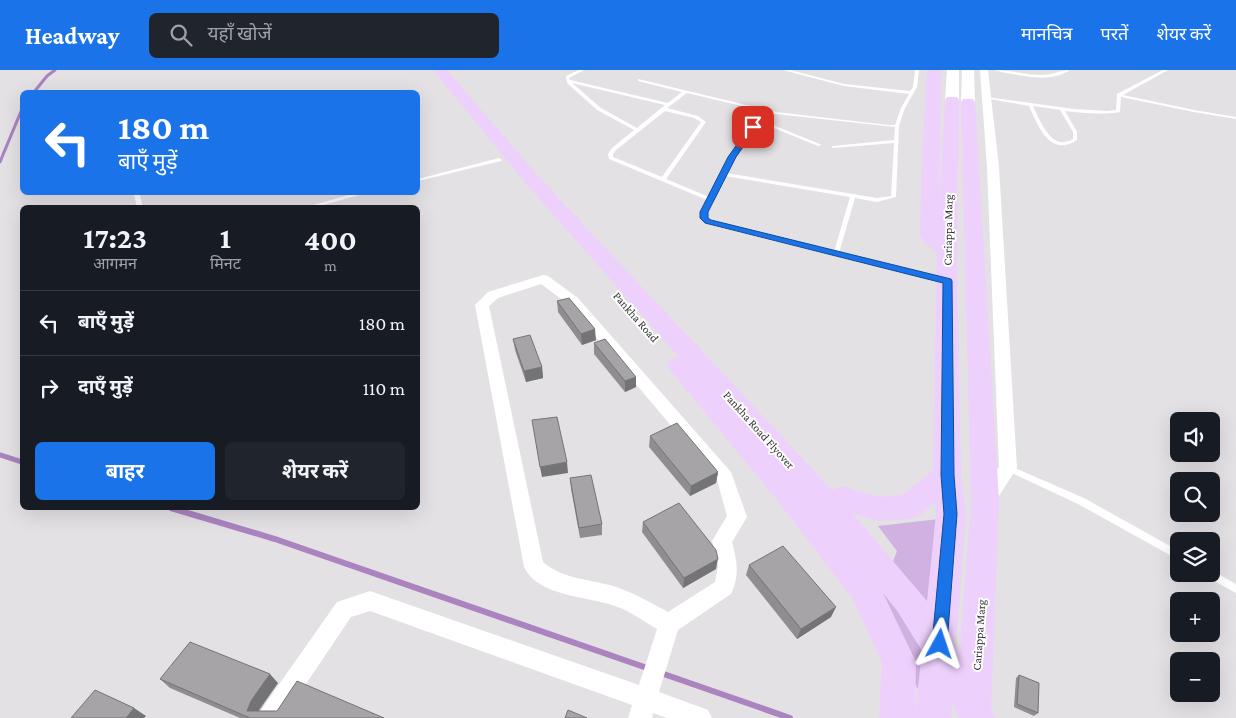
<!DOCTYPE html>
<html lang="hi">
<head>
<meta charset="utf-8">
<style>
	body { margin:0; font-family:"Crimson Pro","Noto Sans Devanagari",serif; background:#20242c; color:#f1f3f6; height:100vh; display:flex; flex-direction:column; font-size:19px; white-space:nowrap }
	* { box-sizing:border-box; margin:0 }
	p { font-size:16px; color:#9ea1a6 }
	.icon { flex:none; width:28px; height:28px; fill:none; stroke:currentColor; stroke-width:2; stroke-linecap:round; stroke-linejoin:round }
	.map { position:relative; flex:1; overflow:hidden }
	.details { position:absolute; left:20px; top:135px; width:400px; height:305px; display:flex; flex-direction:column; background:#171b24; border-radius:8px; box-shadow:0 5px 20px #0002 }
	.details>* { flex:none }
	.hud { position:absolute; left:20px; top:20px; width:400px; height:105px; border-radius:8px; box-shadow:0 5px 20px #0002; background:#1a73e8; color:#fff; overflow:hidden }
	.controls { position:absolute; left:1170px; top:342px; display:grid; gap:10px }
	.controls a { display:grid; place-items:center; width:50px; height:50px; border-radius:8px; background:#171b24; box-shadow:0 5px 20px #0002; font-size:25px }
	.pin { position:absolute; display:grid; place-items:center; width:42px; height:42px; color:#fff; margin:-21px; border-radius:10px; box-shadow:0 2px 8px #0006 }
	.me { position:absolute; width:55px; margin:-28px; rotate:5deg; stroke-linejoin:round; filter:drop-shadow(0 0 4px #0008) }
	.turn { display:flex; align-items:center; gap:18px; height:105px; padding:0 15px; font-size:22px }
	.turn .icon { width:65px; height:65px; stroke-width:2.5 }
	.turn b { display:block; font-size:35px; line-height:42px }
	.eta { display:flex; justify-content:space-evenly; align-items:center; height:85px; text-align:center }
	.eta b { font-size:30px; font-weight:700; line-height:35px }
	.action { display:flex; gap:10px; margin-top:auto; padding:10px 15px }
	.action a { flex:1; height:58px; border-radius:8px; background:#1a73e8; color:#fff; font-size:20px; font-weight:700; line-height:58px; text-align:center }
	.action a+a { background:#20242c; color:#f1f3f6 }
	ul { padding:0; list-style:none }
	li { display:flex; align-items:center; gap:15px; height:65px; padding:0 15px; border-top:1px solid #363941 }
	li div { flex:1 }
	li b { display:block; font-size:19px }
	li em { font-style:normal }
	header { display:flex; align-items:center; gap:30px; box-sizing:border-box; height:70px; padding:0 25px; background:#1a73e8; color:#fff }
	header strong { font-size:24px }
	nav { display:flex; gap:28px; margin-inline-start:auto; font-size:18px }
	.search { width:350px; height:45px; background:#20242c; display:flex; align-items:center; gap:12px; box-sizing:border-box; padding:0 18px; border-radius:8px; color:#9ea1a6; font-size:19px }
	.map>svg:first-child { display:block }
	.green { fill:#d0b1e1 }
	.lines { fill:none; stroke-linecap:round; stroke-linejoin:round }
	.stream-far2 { stroke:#aa83bf; stroke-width:3 }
	.stream-far1 { stroke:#aa83bf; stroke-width:5 }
	.stream { stroke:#aa83bf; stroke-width:6 }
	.lane { fill:#fff; fill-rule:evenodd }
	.street { fill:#fff; fill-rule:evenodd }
	.secondary { fill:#fff; fill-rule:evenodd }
	.primary { fill:#edd1fc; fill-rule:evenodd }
	.wall { fill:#8f8d90 }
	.shaded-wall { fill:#747375 }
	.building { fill:#a6a4a7; stroke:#747375 }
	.route { fill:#1a73e8; stroke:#114b97 }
	.labels { text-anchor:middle; stroke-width:4; stroke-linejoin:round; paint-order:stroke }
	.street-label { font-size:12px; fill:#343335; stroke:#fff }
</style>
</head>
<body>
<header>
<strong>Headway</strong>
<div class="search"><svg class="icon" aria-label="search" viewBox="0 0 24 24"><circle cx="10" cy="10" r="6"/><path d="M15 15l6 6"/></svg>यहाँ खोजें</div>
<nav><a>मानचित्र</a><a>परतें</a><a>शेयर करें</a></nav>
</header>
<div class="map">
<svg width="1236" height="648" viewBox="0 0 1236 648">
	<rect width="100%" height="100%" fill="#e3e1e4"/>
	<path class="green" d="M939 449 923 630 867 510 885 513 897 481 878 456Z"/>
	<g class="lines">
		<path class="stream-far2" d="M34 22 47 6 55 0
			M0 92 22 39"/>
		<path class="stream-far1" d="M0 385 22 392"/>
		<path class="stream" d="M171 438 275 469 650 599
			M658 602 790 648"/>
		<path class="lane" d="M579 0H584L569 8 570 10 668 33 682 22 638 11V9L776 42 888 55H895L901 38 909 24 844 16 783 0H790L844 14 910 21 913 17 915 0H919L917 17 905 38 899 56 896 127 877 132 855 128 839 183 947 210 948 211 945 213 715 156 702 149 701 141 707 130 609 89 608 84 612 78 634 60 597 40 567 13 566 6ZM572 13 665 35 637 58 601 38ZM687 23 763 41 729 87 709 127 666 109 706 52 698 46 667 38ZM665 41 694 48 701 52 662 107 613 87V84L616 80ZM767 42 776 44 895 57 894 70 833 76 831 77 833 78 894 73 891 126 877 128 726 103 734 87 759 52 818 76 822 75 761 50ZM725 106 850 127 834 182 719 154 707 147V141Z
			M994 0C1010 0 1026 5 1042 5 1053 5 1061 0 1070 0 1053 11 1032 8 1013 4 1007 3 1000 2 994 0Z
			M1163 0H1168L1123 25 1194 40 1236 47V49L1194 42 1121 27 1120 42C1101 45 1083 43 1065 41L1077 62V70C1050 88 1038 56 1029 36L984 28 986 27 1074 39 1107 41 1116 40 1117 24ZM1033 36 1060 40 1073 62V69C1071 70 1066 72 1065 72 1049 75 1039 48 1033 36Z
			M499 88 502 90 501 91 418 111V109Z
			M359 122H369L313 138H303Z
			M137 123 140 125 143 138H137L134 125Z
			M1008 395 1084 428 1179 481V490L1078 434 1005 400 1004 398 1005 396Z
			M1211 500 1236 514V523L1207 507 1205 504H1211Z"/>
		<path class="street" d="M980 0H988L999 97 1017 398 993 435 986 438 979 435 977 430 999 397 987 97Z
			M543 205 548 206 578 228 731 402 747 447 732 472C737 491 740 505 731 524L678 560 659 622 708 640 712 648H667L653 643 652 648H628L632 635 370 541 351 547 283 648H257L261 640 337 532 370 521 639 615 657 559C643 551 630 541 615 536 588 526 538 527 524 497L475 235 488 222ZM541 214 568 234 717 410 727 446 712 471 718 497 715 512 668 542C651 533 635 523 616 517 591 509 564 510 543 492L489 236 498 228Z"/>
		<path class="secondary" d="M947 0H959V30L952 34 945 30Z
			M962 0H974L975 32 968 36 961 32Z"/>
		<path class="primary" d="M433 0H447L539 107 832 420 842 416 878 427 903 425 933 400 937 182 925 174 920 165 922 89 927 0H941L939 140 945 30 947 27H957L959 30 957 192 961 405 966 444 956 574 960 580 971 431 961 32 963 29H973L975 32 999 431 991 639 995 648H959L952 632 951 648H879L882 593 853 529 777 430 671 301 667 295 671 289 679 287 527 115ZM935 432 936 444 927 531 852 443 878 451 909 449 919 446ZM883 523 898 542 922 581 915 645 916 592Z"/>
	</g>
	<path class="wall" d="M557 231 596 270 582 275 558 242Z
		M513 269 542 297 543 308 526 312 515 280Z
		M594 273 636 317 625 322 594 284Z
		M650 366 718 402 716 413 690 426 649 377Z
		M570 408 602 454V465L580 468 571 419Z
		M643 452 716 499 683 518 642 462Z
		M749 495 831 547 797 569 746 505Z
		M1019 605 1038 643 1034 646 1014 637 1016 608Z
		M160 609 278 613 259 641 384 648H240L170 618Z"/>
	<path class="shaded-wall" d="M595 259 596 270 582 275 581 264Z
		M542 297 543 308 526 312 524 301Z
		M636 307V317L625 322V311Z
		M567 392 568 403 542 407 540 397Z
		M718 402 716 413 690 426 691 416Z
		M718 489 716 499 683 518 684 508Z
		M836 537 831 547 797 569 801 559Z
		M270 604 278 613 259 639 256 648 247 641 251 631Z
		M134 638 146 646 144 648H126Z"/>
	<path class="building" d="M569 228 595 259 581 264 557 231Z
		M530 265 542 297 524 301 513 269Z
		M605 269 636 307 625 311 594 273Z
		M557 347 567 392 540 397 532 350Z
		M677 353 718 402 691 416 650 366Z
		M591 405 602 454 579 458 570 408Z
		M679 433 716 480 718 489 684 508 643 452Z
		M783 476 836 537 801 559 749 495Z
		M190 572 270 604 251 631 247 641H277L297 611 384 648H250L160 609Z
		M1019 605 1039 613 1038 643 1017 634Z
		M95 620 134 638 126 648H71Z
		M568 640 587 648H565Z"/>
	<path class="route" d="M751 55 757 57 736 87 708 142V148L711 150 951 209 952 211 954 405 957 444 947 574 945 579 940 581 934 579 932 574 944 444 941 405 943 213 705 153 700 148V142L728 87Z"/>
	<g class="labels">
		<g class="street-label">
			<text transform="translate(948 160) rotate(-89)" y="4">Cariappa Marg</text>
			<text transform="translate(636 247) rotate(49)" y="4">Pankha Road</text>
			<text transform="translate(759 360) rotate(48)" y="4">Pankha Road Flyover</text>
			<text transform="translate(979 565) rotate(-86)" y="4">Cariappa Marg</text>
		</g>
	</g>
</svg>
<div class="controls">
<a><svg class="icon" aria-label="sound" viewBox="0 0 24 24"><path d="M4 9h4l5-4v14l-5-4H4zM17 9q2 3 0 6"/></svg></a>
<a><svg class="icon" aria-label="search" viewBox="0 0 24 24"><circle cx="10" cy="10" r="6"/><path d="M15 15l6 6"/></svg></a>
<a><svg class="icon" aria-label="layers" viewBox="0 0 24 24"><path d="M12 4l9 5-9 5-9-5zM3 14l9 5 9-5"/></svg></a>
<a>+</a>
<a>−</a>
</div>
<div class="pin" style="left:753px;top:57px;background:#d93025"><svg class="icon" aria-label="arrive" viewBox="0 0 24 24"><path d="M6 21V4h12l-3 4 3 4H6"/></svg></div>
<svg class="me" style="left:940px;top:574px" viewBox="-20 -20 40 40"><path d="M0-17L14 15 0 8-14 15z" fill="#1a73e8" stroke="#fff" stroke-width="4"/></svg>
<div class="hud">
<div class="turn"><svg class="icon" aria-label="left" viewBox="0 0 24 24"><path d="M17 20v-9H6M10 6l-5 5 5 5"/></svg><div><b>180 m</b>बाएँ मुड़ें</div></div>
</div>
<section class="details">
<div class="eta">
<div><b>17:23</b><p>आगमन</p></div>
<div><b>1</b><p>मिनट</p></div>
<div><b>400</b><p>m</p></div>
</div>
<ul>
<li><svg class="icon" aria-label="left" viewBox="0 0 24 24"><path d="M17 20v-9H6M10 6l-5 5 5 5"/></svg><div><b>बाएँ मुड़ें</b></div><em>180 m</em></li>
<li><svg class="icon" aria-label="right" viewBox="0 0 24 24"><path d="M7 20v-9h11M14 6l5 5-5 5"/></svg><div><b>दाएँ मुड़ें</b></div><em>110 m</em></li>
</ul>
<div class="action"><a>बाहर</a><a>शेयर करें</a></div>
</section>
</div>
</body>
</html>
